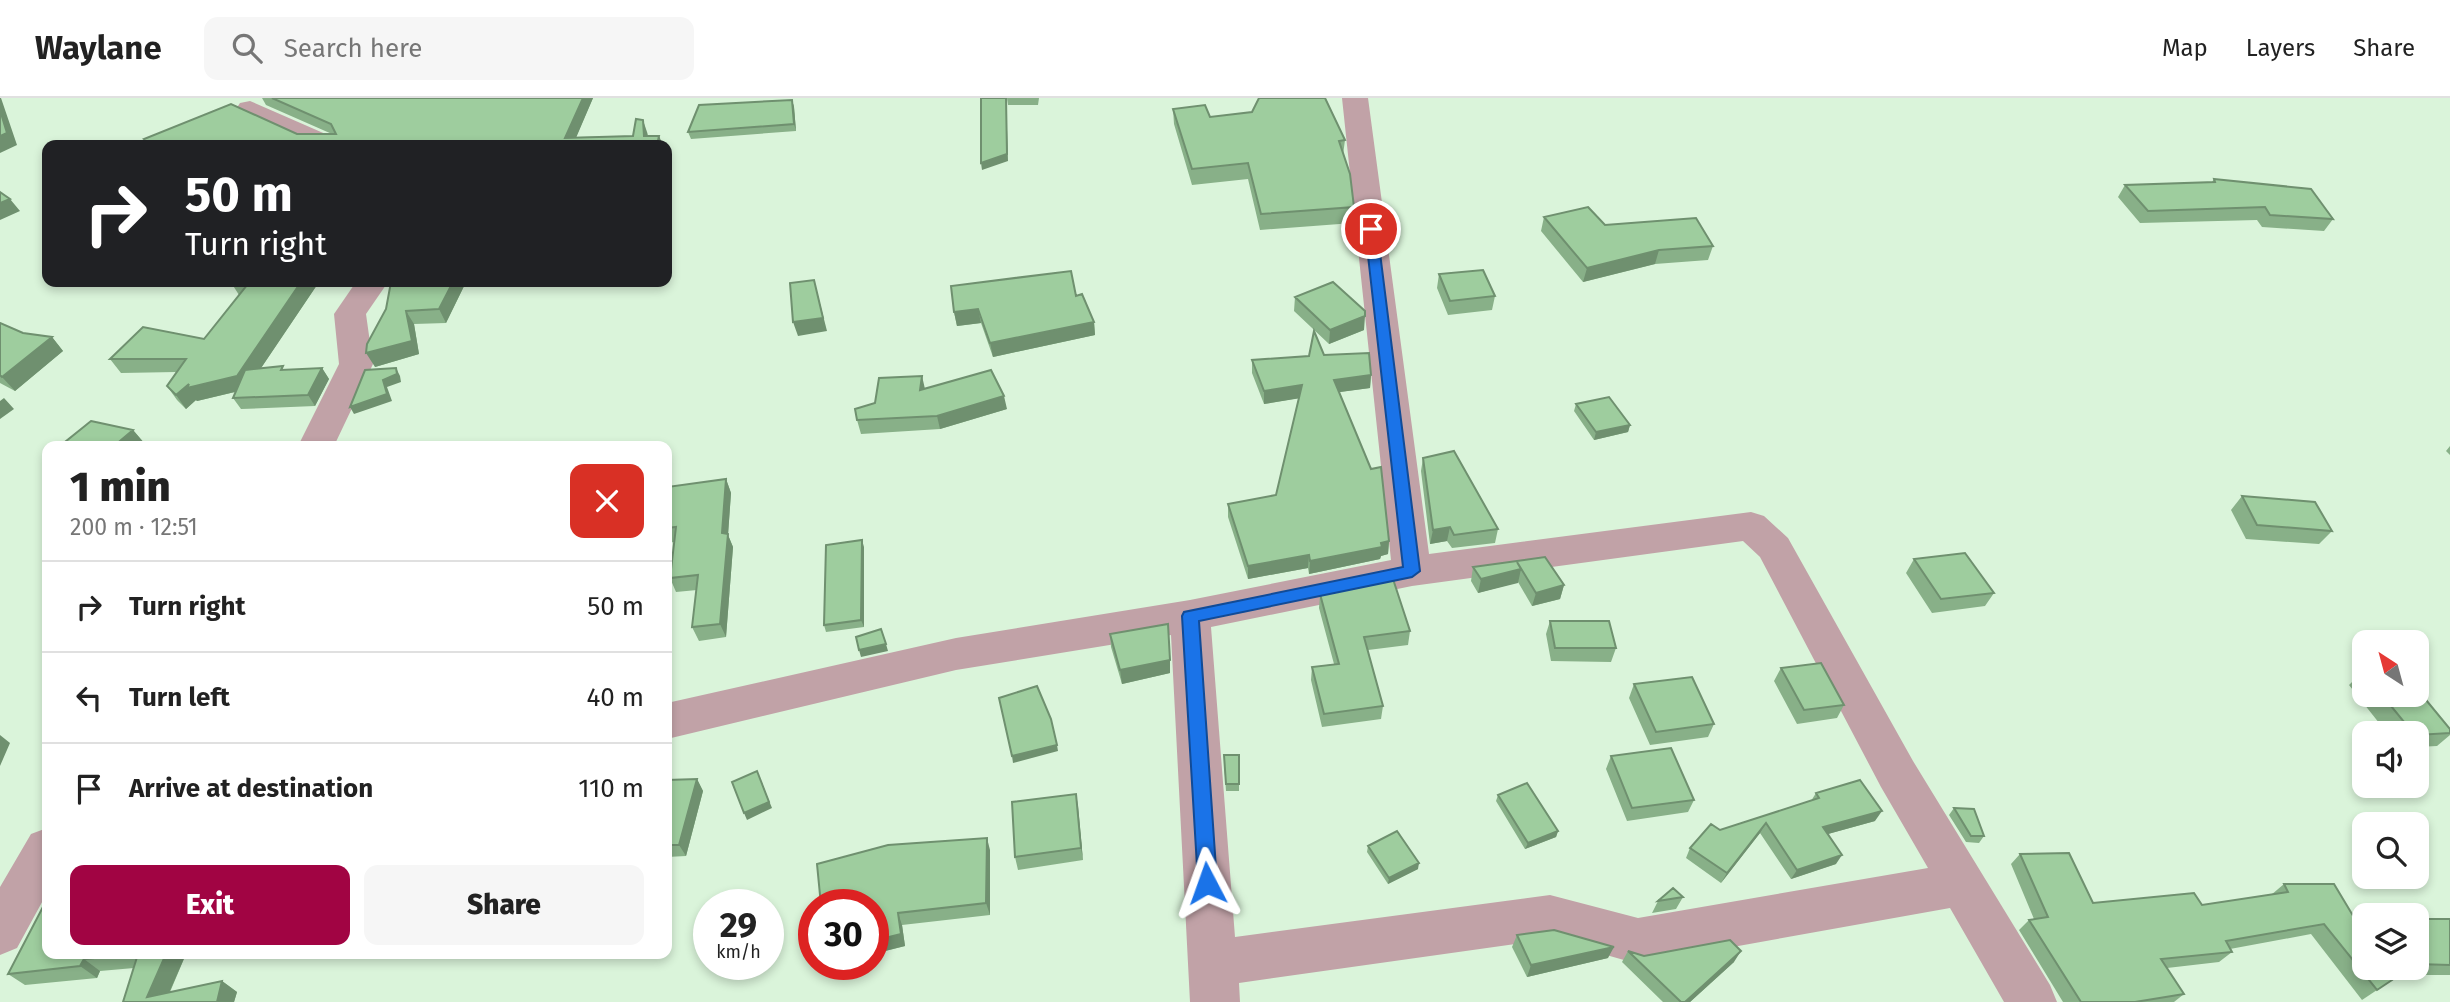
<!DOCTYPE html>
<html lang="en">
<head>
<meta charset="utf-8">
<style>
	body { margin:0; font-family:"Fira Sans",sans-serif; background:#f6f6f6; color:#222; height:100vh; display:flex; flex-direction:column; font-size:26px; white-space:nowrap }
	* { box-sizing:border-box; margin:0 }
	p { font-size:23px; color:#767676 }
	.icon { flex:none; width:38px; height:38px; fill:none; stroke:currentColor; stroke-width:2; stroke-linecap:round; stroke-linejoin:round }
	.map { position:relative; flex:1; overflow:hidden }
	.side { position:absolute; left:42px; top:343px; width:630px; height:518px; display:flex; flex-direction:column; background:#fff; border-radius:14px; box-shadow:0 4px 10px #0003 }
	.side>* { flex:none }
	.hud { position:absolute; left:42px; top:42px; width:630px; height:147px; border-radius:14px; box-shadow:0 4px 10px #0003; background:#202124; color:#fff; overflow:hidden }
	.needle { width:46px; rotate:324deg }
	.controls { position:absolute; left:2352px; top:532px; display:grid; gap:14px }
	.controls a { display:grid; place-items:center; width:77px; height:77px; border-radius:14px; background:#fff; box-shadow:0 4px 10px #0003; font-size:35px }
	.speed { position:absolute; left:693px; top:791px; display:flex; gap:14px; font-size:35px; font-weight:700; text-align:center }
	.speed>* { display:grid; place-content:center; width:91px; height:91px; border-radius:50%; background:#fff; box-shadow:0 4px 10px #0003; line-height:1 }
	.speed small { font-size:18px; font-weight:400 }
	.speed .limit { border:10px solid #d22; background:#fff; color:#111 }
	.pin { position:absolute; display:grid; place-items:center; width:60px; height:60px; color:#fff; margin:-30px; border:4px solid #fff; border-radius:50%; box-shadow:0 2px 7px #0007 }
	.me { position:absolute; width:77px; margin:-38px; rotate:356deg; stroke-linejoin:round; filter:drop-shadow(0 0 5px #0008) }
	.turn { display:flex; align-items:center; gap:24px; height:147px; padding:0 28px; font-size:32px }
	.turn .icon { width:91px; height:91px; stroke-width:2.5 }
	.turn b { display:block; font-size:49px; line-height:60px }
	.round { display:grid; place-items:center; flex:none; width:74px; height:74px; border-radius:14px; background:#f6f6f6 }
	.head { display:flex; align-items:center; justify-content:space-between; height:119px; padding:0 28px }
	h1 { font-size:42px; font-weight:800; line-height:52px }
	.cta { display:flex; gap:14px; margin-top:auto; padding:14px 28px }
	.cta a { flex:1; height:80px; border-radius:14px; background:#a10443; color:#fff; font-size:28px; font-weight:800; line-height:80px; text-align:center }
	.cta a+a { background:#f6f6f6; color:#222 }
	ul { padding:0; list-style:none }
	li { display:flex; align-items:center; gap:21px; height:91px; padding:0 28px; border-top:2px solid #e0e0e0 }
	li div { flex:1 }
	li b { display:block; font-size:26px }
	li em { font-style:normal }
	header { display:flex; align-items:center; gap:42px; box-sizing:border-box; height:98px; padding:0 35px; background:#fff; border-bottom:2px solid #e0e0e0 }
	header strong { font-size:33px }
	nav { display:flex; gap:38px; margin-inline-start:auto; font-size:24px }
	.search { width:490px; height:63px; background:#f6f6f6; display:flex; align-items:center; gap:18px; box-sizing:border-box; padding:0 24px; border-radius:14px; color:#767676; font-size:26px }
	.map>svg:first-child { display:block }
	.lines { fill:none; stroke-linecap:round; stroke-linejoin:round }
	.minor { fill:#c1a2a7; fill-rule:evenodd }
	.wall { fill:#88b088 }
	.shaded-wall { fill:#6f906f }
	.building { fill:#9ecd9e; stroke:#6f906f; stroke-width:2 }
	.route { fill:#1a73e8; stroke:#114b97; stroke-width:2 }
</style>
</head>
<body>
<header>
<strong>Waylane</strong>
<div class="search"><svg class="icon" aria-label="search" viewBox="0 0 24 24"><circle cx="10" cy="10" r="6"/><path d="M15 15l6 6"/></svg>Search here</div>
<nav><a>Map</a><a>Layers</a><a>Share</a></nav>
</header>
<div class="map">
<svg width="2450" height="904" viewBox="0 0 2450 904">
	<rect width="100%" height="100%" fill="#daf4da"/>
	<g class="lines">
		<path class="minor" d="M1342 0H1368L1429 456 1751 414 1764 418 1788 440 1913 663 2050 887 2057 904H2004L1950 810 1638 866 1550 841 1239 885 1240 904H1190L1171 537 956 572 667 641V605L956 540 1190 502 1391 462ZM1743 443 1760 459 1881 689 1928 770 1638 820 1550 797 1235 839 1211 529 1412 488Z
			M250 3 337 41 341 47H305L240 17 236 11 240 5Z
			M356 184H388L366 216 373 266 334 348H298L339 266 334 216Z
			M47 730V795L17 850 0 857V789L31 736Z"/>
	</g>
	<path class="wall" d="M262 0H593L576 39 633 38 647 34 648 38 663 47H148L144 41 332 36 266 7Z
		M1007 0H1039L1038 7H1008Z
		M1326 1 1345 42 1343 57 1354 109 1353 125 1260 132 1248 81 1192 87 1174 26 1173 11 1210 19 1252 14Z
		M792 2 794 9 796 33 691 41 688 34Z
		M2214 81 2333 121 2324 133 2262 129 2257 122 2140 125 2118 99 2125 87 2212 84Z
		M1544 119 1605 127 1713 148 1708 162 1655 166 1583 184 1541 133Z
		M1439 176 1495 198 1492 212 1448 217 1437 190Z
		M234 184H319L261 270 285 272 322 270 329 281 315 308 241 311 233 300 235 294 197 303 196 302 186 311 177 302 167 288 176 274 121 275 110 261 204 241 239 197 232 186Z
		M466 184 446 225 414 226 419 256 375 269 386 211Z
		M1076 198 1094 224 1095 237 993 259 981 225 957 228 954 214Z
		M1295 199 1364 232 1329 246 1294 213Z
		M0 225 23 235 52 239 63 253 15 293 0 285Z
		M1324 257 1371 277 1370 290 1339 294 1389 443 1388 456 1381 458 1380 461 1309 476 1308 470 1248 481 1228 419V406L1276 397 1299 300 1264 306 1252 275V262Z
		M925 291 1007 311 940 331 861 336 857 322Z
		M1576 306 1630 327 1628 334 1594 342 1574 313Z
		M133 332 145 346 142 348H69L65 344Z
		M2450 348V357L2446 353Z
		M1423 360 1498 431 1495 445 1452 450 1447 443 1430 446 1421 373Z
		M726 381 731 395 728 437 733 449 726 539 699 543 692 529 697 492 676 494 670 480 674 444 667 445V389Z
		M2242 398 2332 433 2319 446 2246 441 2231 412Z
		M864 449V529L826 534 824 527Z
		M1545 459 1564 487 1560 501 1532 508 1518 484 1478 495 1471 483 1473 469Z
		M1914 461 1994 495 1985 508 1932 515 1906 475Z
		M1320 496 1410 533 1408 547 1368 552 1383 608 1381 621 1322 629 1311 582 1312 569 1334 566 1319 510Z
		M1550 523 1616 550 1611 564 1551 563 1546 536Z
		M1110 536 1170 575 1122 586 1111 549Z
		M1781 570 1844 607 1837 620 1797 626 1774 583Z
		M2363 573H2364V597H2417L2450 631V637L2437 648 2417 649V635H2387L2349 587Z
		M1634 586 1714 626 1708 639 1650 647 1629 600Z
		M1239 657V693H1226L1224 664Z
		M1611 658 1694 702 1688 714 1627 723 1606 671Z
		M697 681 703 693 686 758 667 759V682Z
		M1816 695 1875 723 1828 736 1836 766 1791 781 1760 735 1721 785 1686 760 1690 750 1720 732 1811 703Z
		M1076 696 1083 762 1018 772 1015 759Z
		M1498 697 1558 733 1556 739 1525 751 1496 703Z
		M1954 710 1984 738 1979 745 1966 744 1949 717Z
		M1368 748 1418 771 1388 786 1367 754Z
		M990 752V817L902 827 905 848 873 856V807Z
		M2020 756 2093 805 2202 807 2271 797 2284 786H2334L2364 870 2392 882 2362 902 2311 836 2230 851 2232 854 2219 864 2167 870 2184 896 2174 904H2063L2019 832 2029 822 2034 821 2011 766Z
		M1683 799 1676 811 1652 815 1658 803Z
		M2417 821H2450V877H2388L2384 870H2417Z
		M1517 837 1608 860 1527 879 1512 849Z
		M1628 853 1644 858 1734 864 1690 904H1663L1622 864Z
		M47 856H186L170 894 222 883 237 894 234 904H123L134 870 100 873 97 880 25 887 8 876Z
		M258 856H346L264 861Z"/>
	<path class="shaded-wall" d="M0 0H1L17 47 0 55Z
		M583 0H593L573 47 565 40Z
		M1006 0 1008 63 982 72 981 65Z
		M792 2 794 9 796 33 794 26Z
		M643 22 647 34 649 47 644 38Z
		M659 38 663 47H657Z
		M10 101 20 113 0 122V105Z
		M1659 152 1655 166 1583 184 1587 170Z
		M814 182 827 233 798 238 793 224Z
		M301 184H319L247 291 197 303 196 302 186 311 176 297Z
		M453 184H466L446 225 439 211Z
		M978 211 981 225 957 228 954 214Z
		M406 213 414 226 419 256 375 269 366 255Z
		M1365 218 1364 232 1329 246 1330 232Z
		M1094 224 1095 237 993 259 990 245Z
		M52 239 63 253 15 293 2 279Z
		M322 270 329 281 315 308 308 297Z
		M396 270 400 278 401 284 387 289 392 303 354 316 350 309Z
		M1371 277 1370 290 1333 295 1334 282Z
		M922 278 925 291 920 292Z
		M1302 287 1301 300 1264 306V293Z
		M1004 298 1007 311 940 331 937 318Z
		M4 300 14 311 0 321V303Z
		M1630 327 1628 334 1594 342 1596 334Z
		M133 332 145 346 142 348H114Z
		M726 381 731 395 728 437 733 449 726 539 720 526 722 435Z
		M1450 429 1447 443 1430 446 1433 432Z
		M862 442 864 449V529L861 522Z
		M1389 443 1388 456 1381 458 1380 461 1309 476 1310 463Z
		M1309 457 1308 470 1248 481V468Z
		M1521 471 1518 485 1478 495 1481 481Z
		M1564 487 1560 501 1532 508 1536 495Z
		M886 546 888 553 861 559 859 552Z
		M1170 562V575L1122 586 1120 572Z
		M0 637 10 645 0 668Z
		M1057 647 1058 653 1013 665 1012 658Z
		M757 673 772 710 747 722 744 715Z
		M697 681 703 693 686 758 679 747Z
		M1076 696 1078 708 1083 762 1081 750Z
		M1882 713 1875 723 1817 739 1823 729Z
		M1766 725 1760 735 1721 785 1727 775Z
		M1558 733 1556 739 1525 751 1528 745Z
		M987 740 990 752V817L986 805Z
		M1842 757 1836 766 1791 781 1797 772Z
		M1419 765 1418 771 1388 786 1389 780Z
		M898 815 902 827 905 848 873 856V843Z
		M1614 849 1608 860 1527 879 1531 867Z
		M1741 853 1734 864 1690 904H1685Z
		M166 856H186L165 904 147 899Z
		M84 861 100 873 97 880 80 868Z
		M222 883 237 894 234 904H217Z"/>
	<path class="building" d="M272 0H583L565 40 633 38 636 21 643 22 644 38H659L657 47H152L144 41 231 6 297 36H336L331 26Z
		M981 0H1006L1007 56 981 65Z
		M1259 0H1325L1345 42 1339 43 1350 76 1354 109 1261 116 1248 65 1192 71 1173 11 1205 7 1210 19 1252 14Z
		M792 2 794 26 688 34 699 7Z
		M0 12 7 35 0 38Z
		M2214 81 2311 91 2333 121 2270 117 2265 109 2148 113 2125 87 2215 84Z
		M0 94 10 101 0 105Z
		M1588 109 1605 127 1696 120 1713 148 1659 152 1587 170 1544 119Z
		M1483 172 1495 198 1450 203 1439 176Z
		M1071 173 1076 198 1082 196 1094 224 990 245 978 211 954 214 951 188Z
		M814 182 823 220 793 224 790 185Z
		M234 184H301L237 278 187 290 189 286 176 297 167 288 186 261H110L143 229 204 241 247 187 232 186Z
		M391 184H453L439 211 406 213 412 243 366 255 367 246 386 211Z
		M1333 184 1365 213V218L1330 232 1295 199Z
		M0 225 23 235 52 239 2 279 0 277Z
		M1314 233 1324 257 1369 255 1371 277 1334 282 1371 371 1381 369 1389 443 1381 445 1382 449 1310 463 1309 457 1248 468 1228 406 1276 397 1302 287 1264 293 1252 262 1309 258Z
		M283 268 281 272 322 270 308 297 233 300 245 272Z
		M396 270 397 276 383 282 387 296 350 309 365 272Z
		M991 272 1004 298 937 318 857 322 855 311 875 305 879 280 922 278 920 292Z
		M1609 299 1630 327 1596 334 1576 306Z
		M91 323 133 332 114 348H73L76 346 65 344Z
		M1454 353 1498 431 1454 437 1450 429 1433 432 1423 360Z
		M726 381 722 435 728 436 720 526 692 529 698 477 670 480 676 429 667 430V389Z
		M2242 398 2315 404 2332 433 2257 427Z
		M862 442 861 522 824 527 826 447Z
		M1965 455 1994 495 1941 501 1914 461Z
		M1545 459 1564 487 1536 495 1517 464 1521 471 1481 481 1473 469Z
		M1393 481 1410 533 1364 539 1383 608 1324 616 1312 569 1339 566 1320 496Z
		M1550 523H1609L1616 550H1555Z
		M1168 526 1170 562 1120 572 1110 536Z
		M881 531 886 546 859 552 856 539Z
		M1821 565 1844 607 1804 612 1781 570Z
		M1692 579 1714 626 1656 634 1634 586Z
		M1037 588 1051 621 1057 647 1012 658 999 600Z
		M2417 591 2450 631V635L2417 637V635H2413L2382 597H2417Z
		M1671 650 1694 702 1632 710 1611 658Z
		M1224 657H1239V686H1226Z
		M757 673 769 704 744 715 732 684Z
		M697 681 679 747H667V682Z
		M1860 682 1882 713 1823 729 1842 757 1797 772 1766 725 1727 775 1690 750 1711 726 1720 732 1819 700 1816 695Z
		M1527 685 1558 733 1528 745 1498 697Z
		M1076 696 1081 750 1015 759 1012 704Z
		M1954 710 1974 711 1984 738H1971Z
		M1397 733 1419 765 1389 780 1368 748Z
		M987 740 986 805 898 815 901 836 873 843V807H821L817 766 888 747Z
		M2069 755 2093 805 2194 795 2202 807 2288 794 2284 786H2334L2355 821H2364V870H2384L2392 882 2377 892 2324 826 2226 843 2232 854 2161 861 2184 896 2135 904H2081L2029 822 2048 819 2020 756Z
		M1673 790 1683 799 1658 803Z
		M47 804V856H166L147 899 222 883 217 904H123L138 856 84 861 80 868 8 876 45 805Z
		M2417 821H2450V867L2417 866Z
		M1554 832 1614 849 1531 867 1517 837Z
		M1730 842 1741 853 1685 904H1681L1628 853 1644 858Z"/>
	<path class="route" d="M1371 128 1377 131 1420 473 1412 479 1199 523 1217 785 1214 791 1207 794 1200 791 1198 785 1182 518 1184 514 1403 469 1365 131Z"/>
</svg>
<div class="controls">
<a><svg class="needle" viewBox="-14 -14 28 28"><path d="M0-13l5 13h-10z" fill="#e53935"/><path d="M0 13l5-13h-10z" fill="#767676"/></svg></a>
<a><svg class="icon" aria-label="sound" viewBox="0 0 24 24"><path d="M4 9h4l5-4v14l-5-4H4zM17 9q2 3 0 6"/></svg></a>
<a><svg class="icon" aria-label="search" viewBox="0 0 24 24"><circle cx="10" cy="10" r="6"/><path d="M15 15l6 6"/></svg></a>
<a><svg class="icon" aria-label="layers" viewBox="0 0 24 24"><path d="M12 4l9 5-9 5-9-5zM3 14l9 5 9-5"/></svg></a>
</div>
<div class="speed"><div>29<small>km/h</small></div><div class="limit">30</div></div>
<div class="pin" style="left:1371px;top:131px;background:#d93025"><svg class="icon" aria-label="arrive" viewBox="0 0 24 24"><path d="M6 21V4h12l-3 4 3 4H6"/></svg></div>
<svg class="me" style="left:1207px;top:785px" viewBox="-20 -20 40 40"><path d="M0-17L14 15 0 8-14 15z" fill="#1a73e8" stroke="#fff" stroke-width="4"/></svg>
<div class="hud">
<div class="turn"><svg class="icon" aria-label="right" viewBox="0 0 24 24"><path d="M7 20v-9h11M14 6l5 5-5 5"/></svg><div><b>50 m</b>Turn right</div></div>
</div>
<section class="side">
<div class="head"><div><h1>1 min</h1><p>200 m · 12:51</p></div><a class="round" style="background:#d93025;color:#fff"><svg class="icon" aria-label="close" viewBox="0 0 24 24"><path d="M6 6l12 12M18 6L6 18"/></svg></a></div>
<ul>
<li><svg class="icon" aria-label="right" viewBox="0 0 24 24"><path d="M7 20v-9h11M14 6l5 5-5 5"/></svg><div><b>Turn right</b></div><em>50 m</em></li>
<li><svg class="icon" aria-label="left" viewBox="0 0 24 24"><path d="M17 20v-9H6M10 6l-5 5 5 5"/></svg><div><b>Turn left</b></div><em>40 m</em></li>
<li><svg class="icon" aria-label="arrive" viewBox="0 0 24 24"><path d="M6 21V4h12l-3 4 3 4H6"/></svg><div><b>Arrive at destination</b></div><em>110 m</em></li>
</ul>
<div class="cta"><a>Exit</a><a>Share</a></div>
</section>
</div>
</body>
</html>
